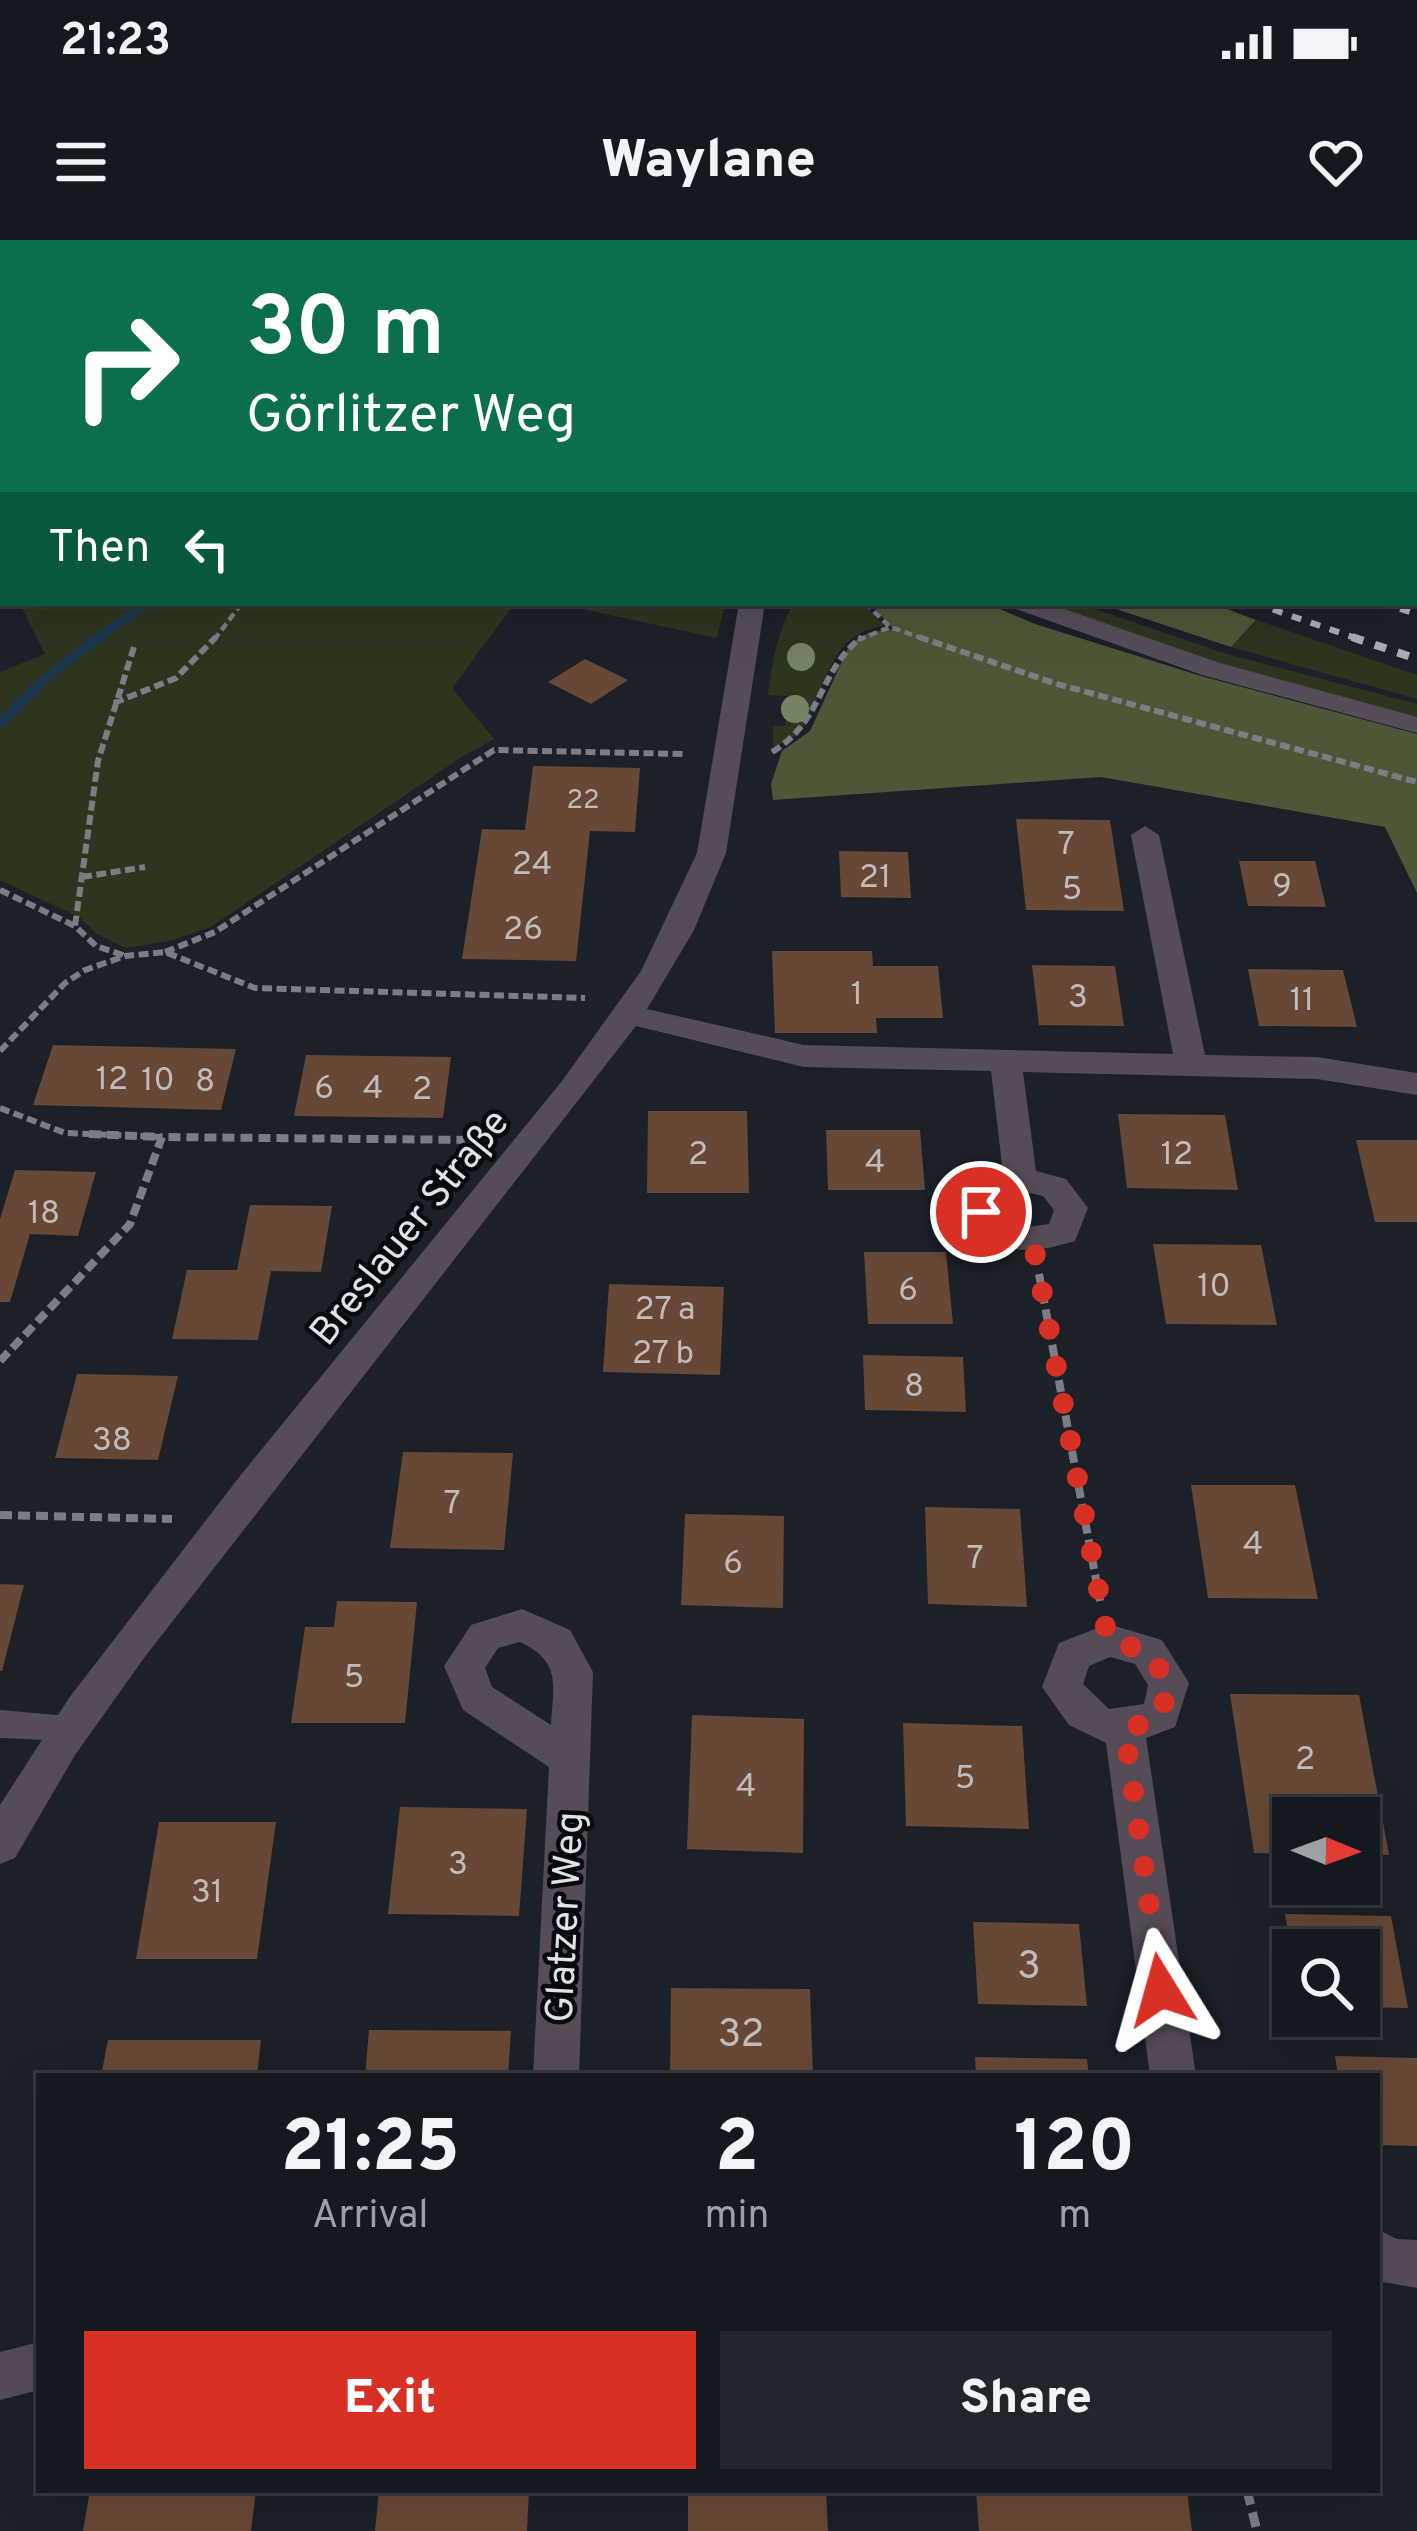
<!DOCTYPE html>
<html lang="en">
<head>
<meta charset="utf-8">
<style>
	body { margin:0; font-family:Overpass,sans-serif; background:#21252c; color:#f1f3f6; height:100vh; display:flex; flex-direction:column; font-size:45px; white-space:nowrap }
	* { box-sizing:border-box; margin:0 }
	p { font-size:39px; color:#9da0a4 }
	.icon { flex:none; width:66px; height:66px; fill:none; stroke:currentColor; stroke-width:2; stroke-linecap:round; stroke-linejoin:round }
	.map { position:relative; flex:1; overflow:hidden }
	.panel { position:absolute; left:36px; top:1833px; width:1344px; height:420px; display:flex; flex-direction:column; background:#14181f; border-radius:0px; box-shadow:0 12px 48px #0002,0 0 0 3px #33373d }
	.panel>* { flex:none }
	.top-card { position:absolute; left:0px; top:0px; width:1419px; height:366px; box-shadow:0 12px 48px #0002,0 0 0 3px #33373d; background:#0b6e4f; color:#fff; overflow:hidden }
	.needle { width:78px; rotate:91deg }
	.buttons { position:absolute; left:1272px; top:1557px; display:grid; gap:24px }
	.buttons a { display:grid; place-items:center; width:108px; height:108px; border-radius:0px; background:#14181f; box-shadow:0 12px 48px #0002,0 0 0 3px #33373d; font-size:60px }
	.pin { position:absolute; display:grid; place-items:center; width:102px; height:102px; color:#fff; margin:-51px; border:6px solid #fff; border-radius:50%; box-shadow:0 3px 12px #0007 }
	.me { position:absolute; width:132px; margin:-66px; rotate:352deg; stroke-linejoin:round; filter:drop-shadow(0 0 9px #0008) }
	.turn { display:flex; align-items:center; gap:42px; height:252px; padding:0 48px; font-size:54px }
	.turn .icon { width:156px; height:156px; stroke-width:2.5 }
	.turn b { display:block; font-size:84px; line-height:102px }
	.then { display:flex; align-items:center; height:114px; padding:0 48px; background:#0003; gap:24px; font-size:45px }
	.eta { display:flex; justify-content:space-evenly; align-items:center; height:204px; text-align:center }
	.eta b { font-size:72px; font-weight:800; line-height:84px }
	.primary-button { display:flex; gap:24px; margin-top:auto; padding:24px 48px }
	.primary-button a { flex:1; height:138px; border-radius:0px; background:#d93025; color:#fff; font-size:48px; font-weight:800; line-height:138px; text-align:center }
	.primary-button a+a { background:#21252c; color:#f1f3f6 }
	.status { display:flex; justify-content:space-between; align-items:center; height:84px; padding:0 60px; background:#14181f; direction:ltr }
	.status svg { height:33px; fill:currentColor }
	header { display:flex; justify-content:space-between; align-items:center; height:156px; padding:0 48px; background:#14181f; font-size:54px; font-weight:800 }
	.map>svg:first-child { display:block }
	.green { fill:#2d351f }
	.forest { fill:#4b5736 }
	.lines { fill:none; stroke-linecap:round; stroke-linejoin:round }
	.stream { fill:#1e3850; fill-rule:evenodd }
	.building { fill:#674735 }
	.path-far3 { stroke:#797d84; stroke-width:4.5; stroke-dasharray:8 4.5; stroke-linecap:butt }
	.path-far2 { stroke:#797d84; stroke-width:6; stroke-dasharray:10 4.5; stroke-linecap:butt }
	.path-far1 { stroke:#797d84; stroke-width:8; stroke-dasharray:12 6; stroke-linecap:butt }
	.path { stroke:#797d84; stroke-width:9; stroke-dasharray:15 8; stroke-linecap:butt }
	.service { fill:#564c58; fill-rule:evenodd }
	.minor { fill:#564c58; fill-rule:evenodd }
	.primary { fill:#8c768f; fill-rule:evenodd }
	.rail-far1 { stroke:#a9adb4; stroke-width:6; stroke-dasharray:10 10; stroke-linecap:butt }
	.rail { stroke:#a9adb4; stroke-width:8; stroke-dasharray:12 12; stroke-linecap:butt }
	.tree { fill:#748266 }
	.route { stroke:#d93025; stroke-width:21; stroke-dasharray:0 37.8 }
	.labels { text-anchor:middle; stroke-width:9; stroke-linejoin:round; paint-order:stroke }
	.far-number-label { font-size:27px; fill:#c1bbbb }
	.number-label { font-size:33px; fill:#c1bbbb }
	.street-label { font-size:39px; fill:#dfe2e8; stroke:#080a0e }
	.near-number-label { font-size:39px; fill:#c1bbbb }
</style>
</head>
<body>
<div class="status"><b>21:23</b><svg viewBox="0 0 49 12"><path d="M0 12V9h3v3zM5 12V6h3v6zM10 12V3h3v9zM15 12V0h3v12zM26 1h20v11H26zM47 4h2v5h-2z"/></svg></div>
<header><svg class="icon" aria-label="menu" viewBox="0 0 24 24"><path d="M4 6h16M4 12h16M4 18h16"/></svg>Waylane<svg class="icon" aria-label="heart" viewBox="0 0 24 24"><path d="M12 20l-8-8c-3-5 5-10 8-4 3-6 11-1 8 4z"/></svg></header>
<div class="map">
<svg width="1417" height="2291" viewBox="0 0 1417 2291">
	<rect width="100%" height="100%" fill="#1b2029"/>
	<path class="green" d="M19 363H515L452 448 494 499 460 518 211 687 170 701 125 708 97 694 79 677 0 640V432L45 414Z
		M554 363H725L717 398Z
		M794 363H862L885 386C807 395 834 495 773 506V486H785L788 456 768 455C772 423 777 391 794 363Z
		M1041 363H1077L1227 414 1417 464V478L1215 422Z
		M1257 380 1417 435V459L1231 407Z"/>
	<path class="forest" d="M870 363H986L1035 384 1201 436 1417 494V653L1385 587 1101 537 773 560 771 544 782 511 810 491 850 404 868 393 893 389Z
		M1098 363H1211L1256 380 1231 407Z"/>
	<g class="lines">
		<path class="stream" d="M141 363H155L55 436 4 488 0 489V477C41 431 90 396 141 363Z"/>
	</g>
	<path class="building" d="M585 419 628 440 591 464 548 442Z
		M533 526 640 528 635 592 590 591 576 721 462 719 482 589 525 590Z
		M1016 579 1110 580 1124 671 1026 670Z
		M839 611 908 612 911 658 841 657Z
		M1239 621H1315L1326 667 1248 666Z
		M772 711H872L873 726H938L943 778H876L877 793H775Z
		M1032 725 1115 726 1124 786 1039 785Z
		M1248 729 1343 730 1357 787 1259 786Z
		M53 805 144 807 236 809 221 870 33 865Z
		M306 815 451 817 443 878 294 876Z
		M648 871H747L749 953H647Z
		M1118 874 1225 875 1238 950 1127 948Z
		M826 890H920L925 950H828Z
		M1356 900H1417V982H1375Z
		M15 930 96 932 78 996 30 994 10 1062H0V979Z
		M250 965 332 966 321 1032 271 1031 258 1100 172 1099 187 1030H237Z
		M1153 1004 1261 1005 1277 1085 1166 1084Z
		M864 1012H946L953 1084H868Z
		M609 1044 724 1047 720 1135 603 1132Z
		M863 1115 963 1117 966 1172 865 1170Z
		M77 1134 178 1136 158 1220 55 1218Z
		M403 1212 513 1213 504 1310 390 1308Z
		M1191 1245H1295L1318 1359 1208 1358Z
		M925 1267 1020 1269 1027 1367 928 1364Z
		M685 1274 784 1276 783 1368 681 1365Z
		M0 1344 24 1345 2 1431H0Z
		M337 1361 417 1362 405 1483H291L305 1387H334Z
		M1230 1454 1359 1455 1389 1615H1359V1578H1293V1614L1254 1613Z
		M692 1475 804 1479 803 1613 687 1609Z
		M903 1483 1022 1486 1029 1589 906 1586Z
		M400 1567 527 1569 519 1676 388 1674Z
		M159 1582H276L257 1719H136Z
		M1285 1674 1391 1676 1408 1768 1359 1767V1710H1291Z
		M973 1682 1079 1684 1087 1766 978 1764Z
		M671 1748 810 1749 813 1836H670Z
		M369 1790 511 1791 508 1836H365Z
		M108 1800H261L257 1836H101Z
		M1335 1816 1417 1818V1906L1377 1905V1836H1338Z
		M975 1817 1087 1819 1089 1836H976Z
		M90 2250H256L251 2291H83Z
		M379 2250H529L527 2291H375Z
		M688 2250H826L828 2291H688Z
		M976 2250H1187L1192 2291H979Z"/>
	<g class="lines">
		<path class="path-far3" d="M919 0 923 3
			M865 363 890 387 927 400
			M214 400 242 363
			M858 400 890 387"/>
		<path class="path-far2" d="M919 397 1057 444 1417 542
			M114 463 176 438 216 397
			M772 512C823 482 819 429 862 397
			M82 637 145 627
			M0 650 75 686
			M165 712 215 692 494 510 685 514
			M123 715 96 706 75 686 98 521 134 407
			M0 811 65 743 85 730 125 716 165 712 255 748 585 758
			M0 868 65 893 162 897"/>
		<path class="path-far1" d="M89 894 162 897
			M1039 1034 1100 1361
			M0 1121 130 984 162 897 475 900
			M0 1275 172 1279"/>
		<path class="path" d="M1247 2250 1257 2291"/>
		<path class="service" d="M0 1470 80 1477 85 1487 80 1497 68 1501 0 1498Z"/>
		<path class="minor" d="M364 0H386L389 3H366Z
			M1362 0H1384L1360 3Z
			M739 363H765L726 613 694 690 647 769 804 805 1173 814 1131 595 1145 586 1159 595 1205 815 1317 817 1417 833V855L1317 839 1023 832 1036 931 1066 939 1088 968 1075 1001C1030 1015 991 1017 964 972L978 941 1003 933 991 831 804 827 636 786 144 1418 75 1515 15 1618 0 1624V1565L69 1458 240 1236 562 841 641 731 697 613ZM1021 951 1043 956 1054 970 1049 984 1020 988 999 970 1004 957Z
			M1009 363H1047L1220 423 1417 477V493L1202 435 1013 368Z
			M522 1369 570 1390 593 1432 579 1836H533L549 1527 463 1470 444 1426 471 1385ZM520 1402C562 1422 553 1444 551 1485L492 1447 485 1428 498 1408Z
			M1108 1384 1162 1400 1189 1443 1175 1487 1146 1498 1196 1836H1150L1106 1503 1069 1485 1042 1447 1059 1403ZM1110 1417 1135 1424 1148 1445 1144 1464 1109 1469 1083 1444 1089 1426Z
			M1377 1989 1397 1999 1417 2000V2048L1377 2041Z
			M39 2102V2150L0 2160V2112Z"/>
		<path class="primary" d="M798 0H820L823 3H800Z
			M852 0H875L878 3H855Z
			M1416 244H1417V259H1416Z
			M1416 283H1417V297H1416Z"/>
		<path class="rail-far1" d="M607 0 611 3
			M1254 363 1361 400
			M1381 363 1417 374"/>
		<path class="rail" d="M1352 397 1417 419"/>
	</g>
	<g class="tree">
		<circle cx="801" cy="417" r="14"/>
		<circle cx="795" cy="469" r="14"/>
	</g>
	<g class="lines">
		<path class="route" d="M981 972 999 994 1033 1003 1108 1400 1148 1412 1169 1443 1161 1475 1125 1491 1161 1750"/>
	</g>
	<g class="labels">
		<g class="far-number-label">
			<text x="583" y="568">22</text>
		</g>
		<g class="number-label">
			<text x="1066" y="614">7</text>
			<text x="532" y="634">24</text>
			<text x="875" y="647">21</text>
			<text x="1282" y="656">9</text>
			<text x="1072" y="659">5</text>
			<text x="523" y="699">26</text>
			<text x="857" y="764">1</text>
			<text x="1078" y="767">3</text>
			<text x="1302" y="770">11</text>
			<text x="112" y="849">12</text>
			<text x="158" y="850">10</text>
			<text x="205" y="851">8</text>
			<text x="324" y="858">6</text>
			<text x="373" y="858">4</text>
			<text x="422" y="859">2</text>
			<text x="698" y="924">2</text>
			<text x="1177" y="924">12</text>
			<text x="875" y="932">4</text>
			<text x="44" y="983">18</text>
			<text x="1214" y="1056">10</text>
			<text x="908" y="1060">6</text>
			<text x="665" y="1079">27 a</text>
			<text x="663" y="1123">27 b</text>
			<text x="914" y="1156">8</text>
			<text x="112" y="1210">38</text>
			<text x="452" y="1273">7</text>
			<text x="1253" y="1314">4</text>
			<text x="975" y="1328">7</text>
			<text x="733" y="1333">6</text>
			<text x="354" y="1447">5</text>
			<text x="1305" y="1529">2</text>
			<text x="965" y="1548">5</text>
			<text x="746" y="1556">4</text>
			<text x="458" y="1634">3</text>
			<text x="207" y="1662">31</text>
		</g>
		<g class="street-label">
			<text transform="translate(408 986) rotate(-51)" y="14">Breslauer Straße</text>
			<text transform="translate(563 1677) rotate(-87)" y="14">Glatzer Weg</text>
		</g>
		<g class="near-number-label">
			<text x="1029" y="1738">3</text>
			<text x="741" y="1806">32</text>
		</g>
	</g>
</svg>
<div class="buttons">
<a><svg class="needle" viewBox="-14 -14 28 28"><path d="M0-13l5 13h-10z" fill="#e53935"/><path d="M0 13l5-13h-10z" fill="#9da0a4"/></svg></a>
<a><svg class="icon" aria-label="search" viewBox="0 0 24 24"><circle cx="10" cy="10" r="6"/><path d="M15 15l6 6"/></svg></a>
</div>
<div class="pin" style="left:981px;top:972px;background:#d93025"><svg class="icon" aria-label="arrive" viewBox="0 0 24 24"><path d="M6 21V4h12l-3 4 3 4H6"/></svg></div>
<svg class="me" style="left:1161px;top:1750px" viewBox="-20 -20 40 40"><path d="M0-17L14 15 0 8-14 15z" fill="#d93025" stroke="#fff" stroke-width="4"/></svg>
<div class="top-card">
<div class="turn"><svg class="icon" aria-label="right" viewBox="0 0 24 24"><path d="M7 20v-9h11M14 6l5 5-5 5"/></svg><div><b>30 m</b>Görlitzer Weg</div></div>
<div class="then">Then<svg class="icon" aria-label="left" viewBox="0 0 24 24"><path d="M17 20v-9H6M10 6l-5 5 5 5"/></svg></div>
</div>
<section class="panel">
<div class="eta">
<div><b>21:25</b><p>Arrival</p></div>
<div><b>2</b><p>min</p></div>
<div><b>120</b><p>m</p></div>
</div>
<div class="primary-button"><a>Exit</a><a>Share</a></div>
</section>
</div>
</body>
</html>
